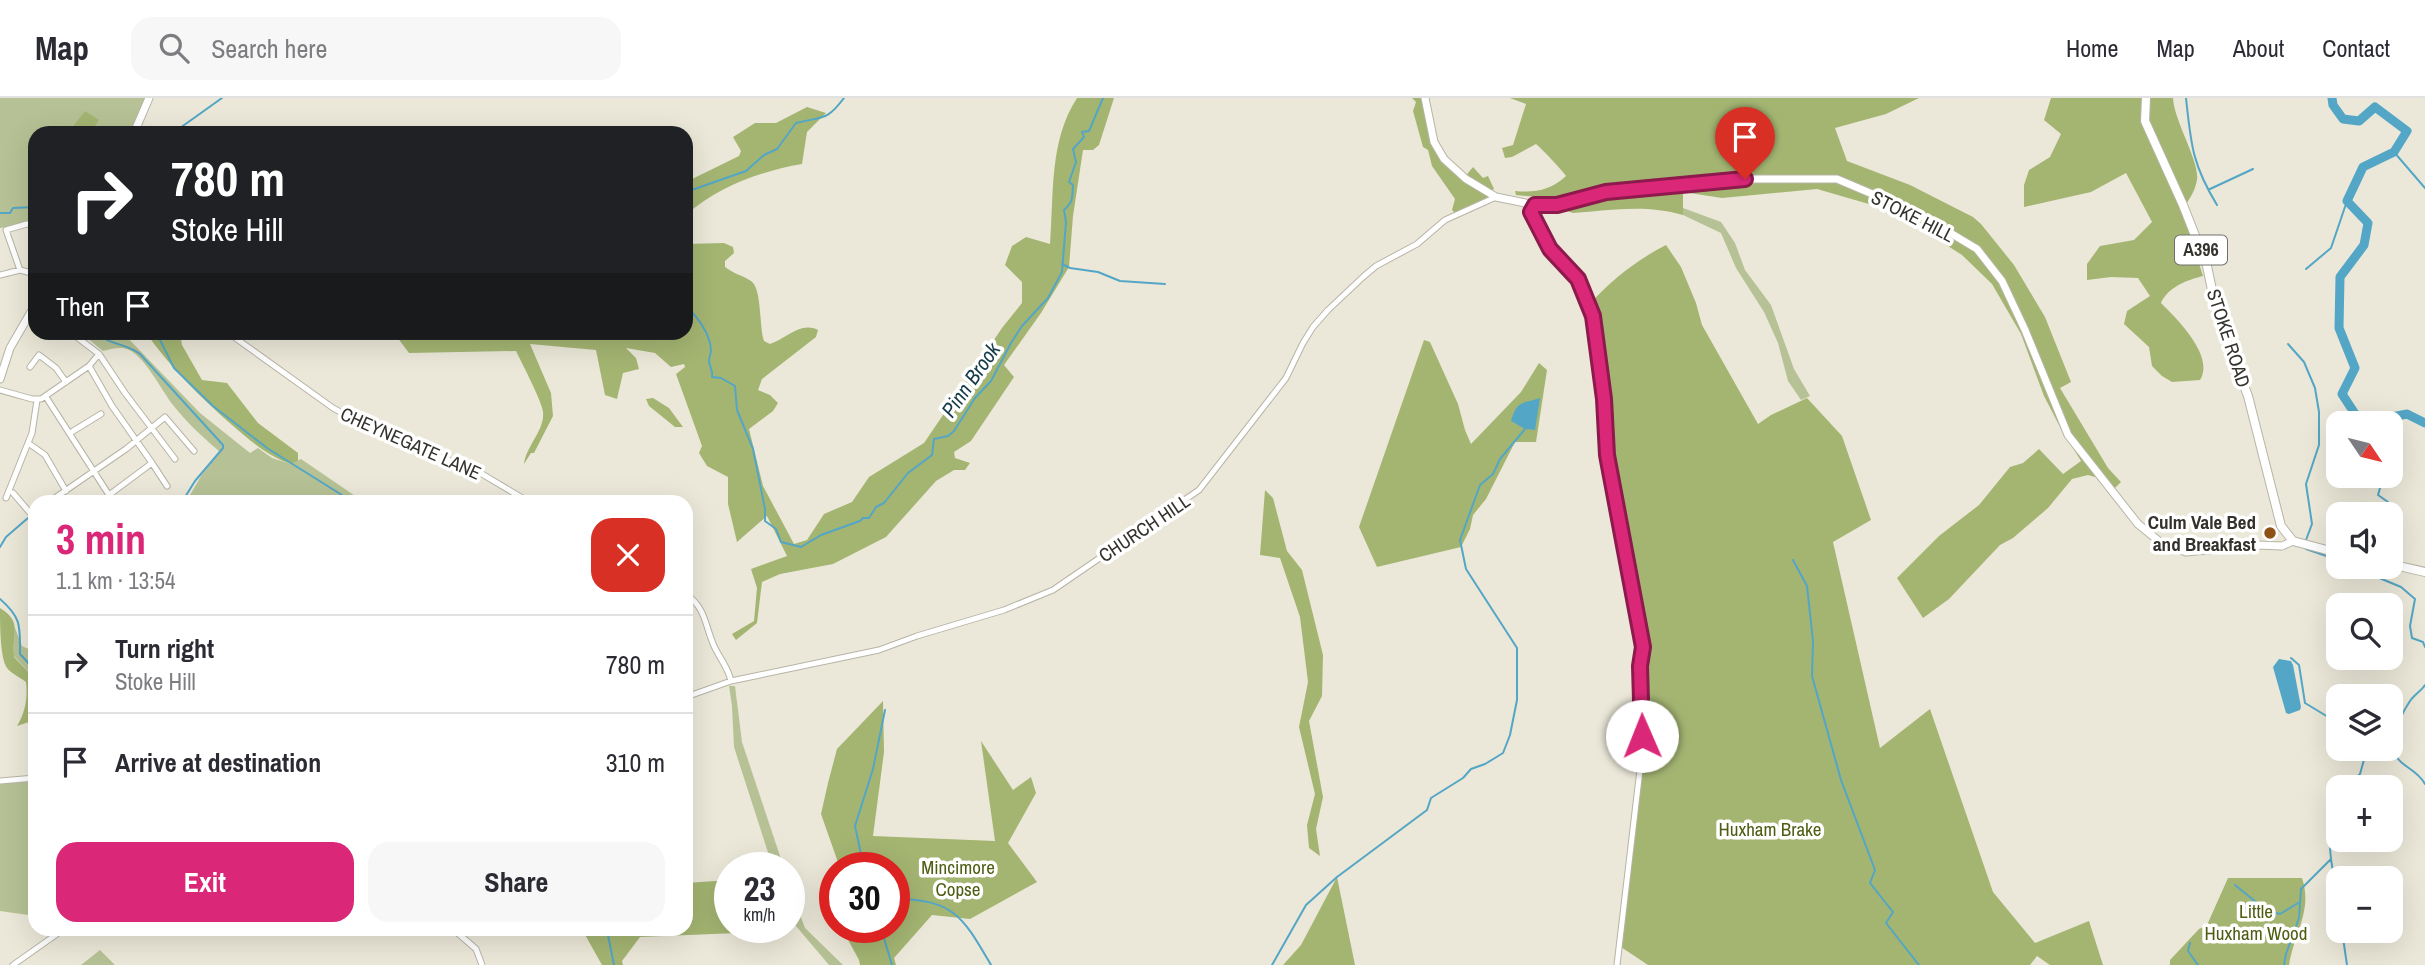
<!DOCTYPE html>
<html lang="en">
<head>
<meta charset="utf-8">
<style>
	body { margin:0; font-family:"Archivo Narrow",sans-serif; background:#f7f7f7; color:#2b2b33; height:100vh; display:flex; flex-direction:column; font-size:26px; white-space:nowrap }
	* { box-sizing:border-box; margin:0 }
	p { font-size:23px; color:#7c7c81 }
	.icon { flex:none; width:38px; height:38px; fill:none; stroke:currentColor; stroke-width:2; stroke-linecap:round; stroke-linejoin:round }
	.map { position:relative; flex:1; overflow:hidden }
	.drawer { position:absolute; left:28px; top:397px; width:665px; height:441px; display:flex; flex-direction:column; background:#fff; border-radius:21px; box-shadow:0 7px 28px #0002 }
	.drawer>* { flex:none }
	.hud { position:absolute; left:28px; top:28px; width:665px; height:214px; border-radius:21px; box-shadow:0 7px 28px #0002; background:#202124; color:#fff; overflow:hidden }
	.needle { width:46px; rotate:125deg }
	.fabs { position:absolute; left:2326px; top:313px; display:grid; gap:14px }
	.fabs a { display:grid; place-items:center; width:77px; height:77px; border-radius:14px; background:#fff; box-shadow:0 7px 28px #0002; font-size:35px }
	.speed { position:absolute; left:714px; top:754px; display:flex; gap:14px; font-size:35px; font-weight:700; text-align:center }
	.speed>* { display:grid; place-content:center; width:91px; height:91px; border-radius:50%; background:#fff; box-shadow:0 7px 28px #0002; line-height:1 }
	.speed small { font-size:18px; font-weight:400 }
	.speed .limit { border:10px solid #d22; background:#fff; color:#111 }
	.pin { position:absolute; display:grid; place-items:center; width:60px; height:60px; color:#fff; margin:-72px -30px; border-radius:50% 50% 50% 0; rotate:-45deg; box-shadow:0 0 7px #0007 }
	.pin .icon { rotate:45deg }
	.me { position:absolute; width:77px; margin:-38px; rotate:359deg; stroke-linejoin:round; filter:drop-shadow(0 0 5px #0008) }
	.turn { display:flex; align-items:center; gap:24px; height:147px; padding:0 28px; font-size:32px }
	.turn .icon { width:91px; height:91px; stroke-width:2.5 }
	.turn b { display:block; font-size:49px; line-height:60px }
	.then { display:flex; align-items:center; height:66px; padding:0 28px; background:#0003; gap:14px; font-size:26px }
	.round { display:grid; place-items:center; flex:none; width:74px; height:74px; border-radius:21px; background:#f7f7f7 }
	.headline { display:flex; align-items:center; justify-content:space-between; height:119px; padding:0 28px }
	h1 { font-size:42px; font-weight:700; line-height:52px; color:#db2777 }
	.cta { display:flex; gap:14px; margin-top:auto; padding:14px 28px }
	.cta a { flex:1; height:80px; border-radius:21px; background:#db2777; color:#fff; font-size:28px; font-weight:700; line-height:80px; text-align:center }
	.cta a+a { background:#f7f7f7; color:#2b2b33 }
	ul { padding:0; list-style:none }
	li { display:flex; align-items:center; gap:21px; height:98px; padding:0 28px; border-top:2px solid #e1e1e2 }
	li div { flex:1 }
	li b { display:block; font-size:26px }
	li em { font-style:normal }
	header { display:flex; align-items:center; gap:42px; box-sizing:border-box; height:98px; padding:0 35px; background:#fff; border-bottom:2px solid #e1e1e2 }
	header strong { font-size:33px }
	nav { display:flex; gap:38px; margin-inline-start:auto; font-size:24px }
	.search { width:490px; height:63px; background:#f7f7f7; display:flex; align-items:center; gap:18px; box-sizing:border-box; padding:0 24px; border-radius:21px; color:#7c7c81; font-size:26px }
	.map>svg:first-child { display:block }
	.green { fill:#b6c295 }
	.forest { fill:#a4b572 }
	.water { fill:#53a6c5 }
	.lines { fill:none; stroke-linecap:round; stroke-linejoin:round }
	.stream { stroke:#53a6c5; stroke-width:2 }
	.river { stroke:#53a6c5; stroke-width:9 }
	.street-casing { stroke:#b7b4a6; stroke-width:7 }
	.secondary-casing { stroke:#b7b4a6; stroke-width:9 }
	.primary-casing { stroke:#b7b4a6; stroke-width:10 }
	.street { stroke:#fff; stroke-width:5 }
	.secondary { stroke:#fff; stroke-width:7 }
	.primary { stroke:#fff; stroke-width:8 }
	.route-casing { stroke:#8e194d; stroke-width:18 }
	.route { stroke:#db2777; stroke-width:12 }
	.poi-dot { fill:#8f5115; stroke:#fff; stroke-width:2.5 }
	.labels { text-anchor:middle; stroke-width:7; stroke-linejoin:round; paint-order:stroke }
	.shield { fill:#fff; stroke:#71706c; stroke-width:2 }
	.shield-label { font-size:18px; font-weight:bold; fill:#34322d }
	.street-label { font-size:19px; fill:#34322d; stroke:#fff }
	.poi-label { font-size:19px; font-weight:bold; fill:#34322d; stroke:#fff; text-anchor:end }
	.park-label { font-size:19px; fill:#4e5d12; stroke:#fff }
	.water-label { font-size:21px; font-style:italic; fill:#153b49; stroke:#fff }
</style>
</head>
<body>
<header>
<strong>Map</strong>
<div class="search"><svg class="icon" aria-label="search" viewBox="0 0 24 24"><circle cx="10" cy="10" r="6"/><path d="M15 15l6 6"/></svg>Search here</div>
<nav><a>Home</a><a>Map</a><a>About</a><a>Contact</a></nav>
</header>
<div class="map">
<svg width="2425" height="867" viewBox="0 0 2425 867">
	<rect width="100%" height="100%" fill="#ebe8d9"/>
	<path class="green" d="M0 0H147L132 35H35V124L0 130Z
		M1683 110 1721 124 1735 145 1745 172 1771 207 1794 271 1810 298 1801 302 1788 283 1778 245 1764 214 1736 170 1721 135 1683 117Z
		M81 235H123L200 315 250 355 258 350 272 360 291 366 301 361 364 404H186L201 378 220 354C204 340 186 324 173 307 162 293 145 259 129 252 121 248 111 251 103 253Z
		M15 530 22 548 35 554V581L13 557Z
		M729 588H735L742 644 784 770H773L734 649 732 608Z
		M35 682V818L0 813V686Z
		M789 788 805 830 843 867H829L790 821Z
		M100 852 115 867H81Z"/>
	<path class="forest" d="M1077 0H1114L1099 47 1093 52H1083L1073 118 1069 169 1041 215 1004 267 1014 279 971 343 954 354 955 360 970 365 965 372H954L936 383 886 439 833 466 780 476 762 484 757 525 736 542 732 536 754 523 757 490 751 471 787 458 767 418 737 444 728 406V379L707 368 699 355 702 348 676 276 685 269 684 266 671 269 655 255 626 250 636 260 639 271 623 275 617 301 605 297 596 252 530 246 551 295 553 318 534 355H531L524 366C526 348 545 332 543 314 543 306 521 263 516 253L409 255 394 235 686 234V146L724 145 733 149 734 155 725 163V169C734 176 742 177 751 183 762 190 759 228 764 243L770 246C786 241 800 223 818 232L816 239 762 281 758 292 770 297 778 305 773 313 749 331 763 388 794 446 807 442 824 416 852 404 869 379 924 345 1002 230 1022 205V184L1005 167 1012 148 1026 139 1050 146C1054 96 1049 43 1077 0Z
		M1412 0H1422L1434 49 1464 80 1473 69 1483 80 1488 78 1494 91 1489 94 1492 102 1459 119 1452 112 1455 101 1432 68 1428 52 1423 49 1413 13 1416 4Z
		M1510 0H1919L1886 16 1835 30 1847 63 1910 87 1973 119 1981 126 2014 167 2045 219 2071 284 2060 290 2108 370 2121 384 2113 392 2106 382 2088 377 2072 381 2048 410 2013 440 2000 447 1949 501 1923 520 1897 480 1939 438 1979 407 2010 369 2023 365 2039 351 2063 376 2081 363 2060 329 2044 298 2021 236 1992 186 1962 157 1893 113 1817 91 1722 100 1683 94V117C1646 106 1611 112 1573 115L1567 113 1561 101 1516 97 1515 93C1535 95 1551 92 1566 78 1563 73 1541 50 1536 46L1512 59 1505 60 1502 50 1513 47 1526 6Z
		M2051 0H2173C2174 23 2200 64 2197 82 2195 94 2188 103 2182 112L2203 178C2187 182 2168 189 2161 205 2177 221 2215 258 2200 282L2172 284 2162 278 2152 268 2149 249 2124 226 2127 213 2150 198 2138 180 2111 179 2087 182V166L2100 148 2134 142 2152 124 2126 75 2091 94 2024 109V87L2029 72 2050 59 2061 36 2044 22Z
		M807 9 826 15 807 34 802 66C761 73 717 89 686 117V84L739 58 741 53 733 39 755 25H776Z
		M85 13 99 22 90 35H68Z
		M1666 147 1681 169 1696 205 1702 227 1758 326 1771 317 1807 300 1842 338 1871 422 1833 444 1880 650 1930 611 1993 794 2035 845 2089 823 2103 867H2050L2037 858 2030 867H1648L1618 847 1643 646 1653 638 1643 631 1640 549 1608 385 1599 258 1586 210C1610 183 1635 163 1666 147Z
		M146 235H180L182 247 202 282 227 285 258 325 298 355V363L291 366C267 358 251 343 232 327 199 298 171 270 146 235Z
		M1424 242 1430 244 1458 306 1465 332 1471 346 1521 294 1539 265 1547 272 1536 344H1515L1486 401 1473 417 1470 431 1461 449 1377 469 1359 429Z
		M653 300 669 310 683 329H675L649 308 646 301Z
		M1265 392 1273 400 1287 453 1302 472 1323 557 1322 598 1309 623 1323 699 1316 731 1320 758 1309 750 1307 727 1315 696 1299 629 1308 584 1300 519 1280 460 1260 457Z
		M0 510C24 525 11 536 14 559L35 581V622L17 628C25 615 28 600 26 584 21 580 12 576 7 570 0 560 0 526 0 510Z
		M883 603 884 654 873 738 995 743 981 643 1013 692 1031 679 1036 695 1008 745 1037 784 970 821 932 817 894 860 896 867H860L859 862 846 838 851 830H894V770H840L821 716 828 685 837 651Z
		M1337 779 1355 867H1283L1301 847Z
		M2228 780H2302C2313 812 2294 836 2289 867H2170V862L2199 831 2207 827Z
		M730 782V830H760L761 834 640 839 622 863 623 867H602L584 835 574 831H686V785Z"/>
	<path class="water" d="M1540 300 1535 332 1525 331 1511 323C1517 302 1522 306 1540 300Z
		M2279 561 2291 563 2293 567 2301 609 2300 612 2289 616 2286 615 2273 569Z"/>
	<g class="lines">
		<path class="stream" d="M2186 0C2191 46 2192 66 2217 107
			M173 35 222 0
			M2394 54 2425 90
			M2210 91 2253 71
			M686 94 746 73 764 57 777 51 796 25C823 18 826 24 844 0
			M0 115H10L13 110 35 109
			M1062 166 1070 170 1098 174 1120 183 1165 186
			M2306 171 2331 150 2347 103
			M686 207C697 220 710 234 711 252 711 255 709 260 709 263 710 270 713 273 712 279L721 280 735 288 737 312 753 351 765 411V423L776 431 781 444 801 449 821 437 860 423 863 420H869L876 409 884 405 908 375 932 357 934 341 948 338 954 333 975 300 991 283 1011 245 1022 228 1048 200 1062 174 1066 124 1064 112C1074 103 1072 99 1073 87L1069 84 1076 64 1073 51 1084 39 1082 34 1089 33 1103 0
			M96 234C108 247 126 245 140 256L223 347V350L195 383 182 404
			M156 234 174 270 213 308 267 350 353 404
			M493 234 498 238 508 234
			M521 234 539 238 576 234
			M2288 246 2304 264 2315 290 2319 314V347L2306 386 2312 426 2306 442
			M2361 326V325
			M2370 378V381L2382 383 2378 397 2388 404 2387 416
			M2390 428 2396 429 2395 440 2390 441
			M0 449 6 439 28 420 35 422
			M2306 451 2338 462
			M1793 462 1807 488 1813 543 1812 578 1841 682 1875 772 1870 785 1893 814 1886 825 1919 867
			M2353 469 2401 489 2415 501 2410 528 2412 540 2423 544 2425 549
			M2384 479V469
			M0 501C22 520 20 529 20 556L32 569 35 570
			M2291 560 2299 567 2305 605 2338 625
			M2425 587C2421 593 2414 597 2410 603 2400 618 2384 650 2401 664 2410 672 2419 675 2425 686
			M2390 629 2399 624
			M2350 690 2352 683 2360 676 2367 651
			M2331 761 2338 808
			M864 770 855 728 873 671 885 612
			M2235 787 2267 813 2280 816 2298 805
			M894 801C954 801 963 819 991 867
			M881 830 892 867
			M2342 833 2347 867
			M608 837 614 867
			M2190 845 2188 853 2198 867
			M1272 867 1306 807 1337 779 1427 712 1431 700 1463 680 1471 671 1485 666 1503 655 1510 637 1517 602V550L1466 471 1460 442 1480 387 1493 376 1500 361 1525 331
			M2284 867 2286 856 2299 820 2301 791 2331 761C2329 745 2329 733 2338 719"/>
		<path class="river" d="M2332 0 2333 7 2343 21 2359 23 2375 9 2407 33 2394 54 2363 69 2347 103 2368 125 2364 147 2340 179 2339 230 2355 270 2342 296 2361 325 2407 316 2425 325"/>
		<g class="street-casing">
			<path id="street" d="M1523 104 1534 118 1550 151 1579 181 1593 218 1604 301 1607 357 1643 549 1640 568 1641 663 1617 867
				M20 172 6 132 27 126 35 127
				M0 177 20 172 35 176
				M70 234 99 256 125 295 175 361
				M227 234 333 310 370 330 482 376 529 404
				M89 268 112 308 152 365
				M30 269 39 257 56 270 66 284
				M0 292 32 301H41L89 268 99 256
				M46 299 109 397 110 404
				M70 335 101 316
				M31 347 45 357 66 393
				M13 395 31 416 35 413
				M109 397 152 365 167 388
				M6 400 32 335 37 302
				M49 404 126 351 165 319 194 353
				M686 496C706 510 705 528 714 548 720 561 728 569 731 583
				M686 599 731 583 879 552 917 538 1004 512 1053 492 1199 392 1286 280 1303 245 1313 229 1328 212 1363 179 1376 168 1417 146 1445 122 1496 99
				M0 683 35 680
				M453 831 476 851 482 867
				M13 867 64 831"/>
		</g>
		<g class="secondary-casing">
			<path id="secondary" d="M1425 0 1434 44 1444 61 1466 81 1496 99 1535 107H1557L1606 94 1686 86 1745 81H1837L1917 115 1977 151 2002 183 2025 232 2068 337 2138 426 2160 444 2186 454 2257 447 2282 448 2293 443
				M134 35 149 0
				M0 281 10 250 35 207"/>
		</g>
		<g class="primary-casing">
			<path id="primary" d="M2146 0 2145 23 2183 107 2207 168 2218 221 2248 298 2281 428 2293 443 2338 455
				M2390 466 2425 474"/>
		</g>
		<use href="#street" class="street"/>
		<use href="#secondary" class="secondary"/>
		<use href="#primary" class="primary"/>
	</g>
	<g class="lines">
		<g class="route-casing">
			<path id="route" d="M1642 638 1640 568 1643 549 1607 357 1604 301 1593 218 1578 181 1550 151 1531 114 1535 107H1557L1606 94 1745 81"/>
		</g>
		<use href="#route" class="route"/>
	</g>
	<circle class="poi-dot" cx="2270" cy="435" r="7"/>
	<g class="labels">
		<rect class="shield" x="2175" y="137.5" width="52" height="29" rx="5"/>
		<g class="shield-label">
			<text x="2201" y="158">A396</text>
		</g>
		<g class="street-label">
			<text transform="translate(1913 118) rotate(27)" y="7">STOKE HILL</text>
			<text transform="translate(2229 240) rotate(72)" y="7">STOKE ROAD</text>
			<text transform="translate(411 345) rotate(24)" y="7">CHEYNEGATE LANE</text>
			<text transform="translate(1144 430) rotate(-34)" y="7">CHURCH HILL</text>
		</g>
		<g class="poi-label">
			<text x="2256" y="431">Culm Vale Bed<tspan x="2256" dy="22">and Breakfast</tspan></text>
		</g>
		<g class="park-label">
			<text x="1770" y="738">Huxham Brake</text>
			<text x="958" y="776">Mincimore<tspan x="958" dy="22">Copse</tspan></text>
			<text x="2256" y="820">Little<tspan x="2256" dy="22">Huxham Wood</tspan></text>
		</g>
		<g class="water-label">
			<text transform="translate(971 282) rotate(-55)" y="7">Pinn Brook</text>
		</g>
	</g>
</svg>
<div class="fabs">
<a><svg class="needle" viewBox="-14 -14 28 28"><path d="M0-13l5 13h-10z" fill="#e53935"/><path d="M0 13l5-13h-10z" fill="#7c7c81"/></svg></a>
<a><svg class="icon" aria-label="sound" viewBox="0 0 24 24"><path d="M4 9h4l5-4v14l-5-4H4zM17 9q2 3 0 6"/></svg></a>
<a><svg class="icon" aria-label="search" viewBox="0 0 24 24"><circle cx="10" cy="10" r="6"/><path d="M15 15l6 6"/></svg></a>
<a><svg class="icon" aria-label="layers" viewBox="0 0 24 24"><path d="M12 4l9 5-9 5-9-5zM3 14l9 5 9-5"/></svg></a>
<a>+</a>
<a>−</a>
</div>
<div class="speed"><div>23<small>km/h</small></div><div class="limit">30</div></div>
<div class="pin" style="left:1745px;top:81px;background:#d93025"><svg class="icon" aria-label="arrive" viewBox="0 0 24 24"><path d="M6 21V4h12l-3 4 3 4H6"/></svg></div>
<svg class="me" style="left:1642px;top:638px" viewBox="-20 -20 40 40"><circle r="19" fill="#fff"/><path d="M0-13L10 11 0 6-10 11z" fill="#db2777"/></svg>
<div class="hud">
<div class="turn"><svg class="icon" aria-label="right" viewBox="0 0 24 24"><path d="M7 20v-9h11M14 6l5 5-5 5"/></svg><div><b>780 m</b>Stoke Hill</div></div>
<div class="then">Then<svg class="icon" aria-label="arrive" viewBox="0 0 24 24"><path d="M6 21V4h12l-3 4 3 4H6"/></svg></div>
</div>
<section class="drawer">
<div class="headline"><div><h1>3 min</h1><p>1.1 km · 13:54</p></div><a class="round" style="background:#d93025;color:#fff"><svg class="icon" aria-label="close" viewBox="0 0 24 24"><path d="M6 6l12 12M18 6L6 18"/></svg></a></div>
<ul>
<li><svg class="icon" aria-label="right" viewBox="0 0 24 24"><path d="M7 20v-9h11M14 6l5 5-5 5"/></svg><div><b>Turn right</b><p>Stoke Hill</p></div><em>780 m</em></li>
<li><svg class="icon" aria-label="arrive" viewBox="0 0 24 24"><path d="M6 21V4h12l-3 4 3 4H6"/></svg><div><b>Arrive at destination</b></div><em>310 m</em></li>
</ul>
<div class="cta"><a>Exit</a><a>Share</a></div>
</section>
</div>
</body>
</html>
